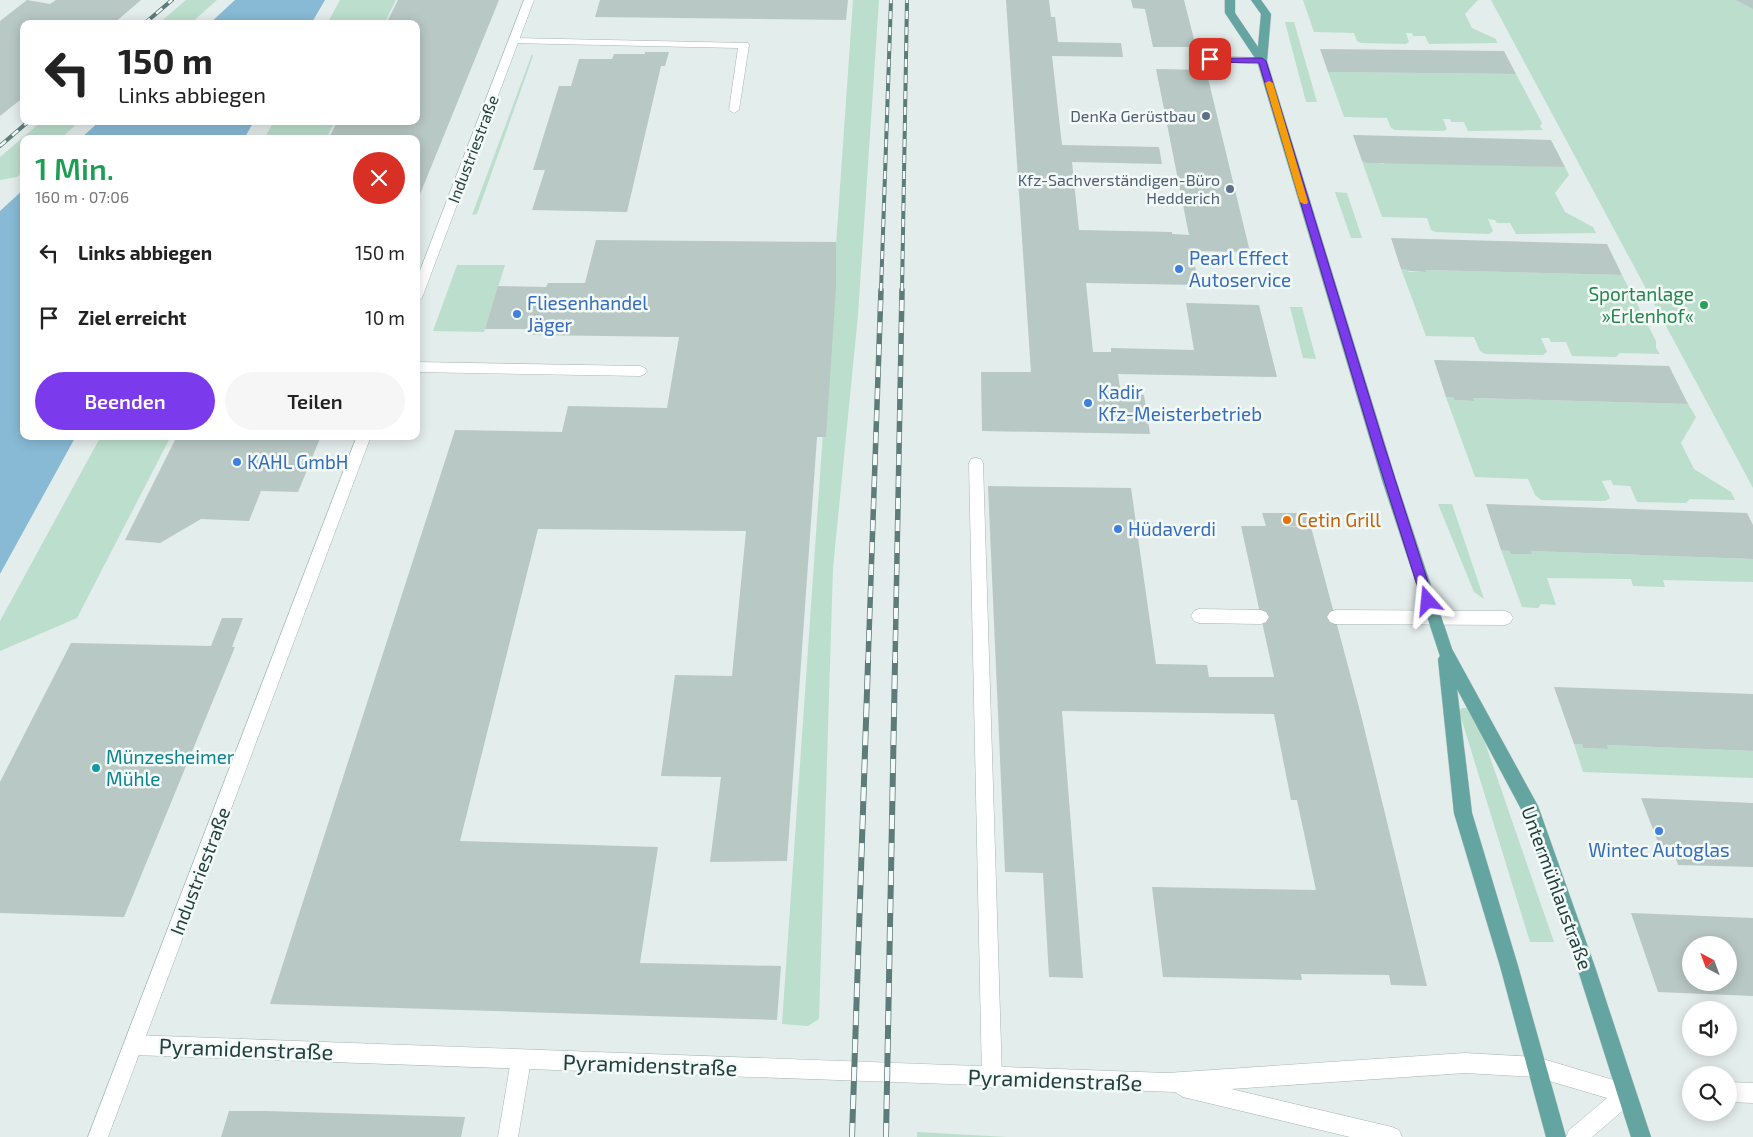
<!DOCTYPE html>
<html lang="de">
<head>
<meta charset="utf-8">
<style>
	body { margin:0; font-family:"Exo 2",sans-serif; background:#f6f6f6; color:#222; height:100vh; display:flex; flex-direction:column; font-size:19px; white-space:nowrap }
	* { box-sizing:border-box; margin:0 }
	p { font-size:16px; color:#767676 }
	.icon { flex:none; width:28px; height:28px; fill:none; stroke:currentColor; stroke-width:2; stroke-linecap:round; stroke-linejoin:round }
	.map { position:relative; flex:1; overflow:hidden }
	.side { position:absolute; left:20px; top:135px; width:400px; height:305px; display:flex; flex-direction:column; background:#fff; border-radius:10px; box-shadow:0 2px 12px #0003 }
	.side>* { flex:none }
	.top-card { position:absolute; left:20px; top:20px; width:400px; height:105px; border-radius:10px; box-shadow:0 2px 12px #0003; background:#fff; color:#222; overflow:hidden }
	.needle { width:32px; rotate:319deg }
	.buttons { position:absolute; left:1682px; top:936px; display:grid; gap:10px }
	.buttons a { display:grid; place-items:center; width:55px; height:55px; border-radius:50%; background:#fff; box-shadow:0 2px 12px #0003; font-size:25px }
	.pin { position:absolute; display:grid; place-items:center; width:42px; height:42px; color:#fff; margin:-21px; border-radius:10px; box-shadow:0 2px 8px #0006 }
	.me { position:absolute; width:55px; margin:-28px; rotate:342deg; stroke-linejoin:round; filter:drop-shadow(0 0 4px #0008) }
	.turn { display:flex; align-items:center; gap:18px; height:105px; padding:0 15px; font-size:22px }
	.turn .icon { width:65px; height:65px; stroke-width:2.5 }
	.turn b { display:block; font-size:35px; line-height:42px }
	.round { display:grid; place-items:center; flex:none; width:52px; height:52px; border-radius:26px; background:#f6f6f6 }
	.summary { display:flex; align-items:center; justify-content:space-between; height:85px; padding:0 15px }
	h1 { font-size:30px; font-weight:600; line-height:38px; color:#1e9e55 }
	.button { display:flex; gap:10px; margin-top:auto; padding:10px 15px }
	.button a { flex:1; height:58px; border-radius:30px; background:#7c3aed; color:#fff; font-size:20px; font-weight:600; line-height:58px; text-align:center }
	.button a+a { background:#f6f6f6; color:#222 }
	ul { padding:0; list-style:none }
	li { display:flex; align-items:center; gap:15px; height:65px; padding:0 15px }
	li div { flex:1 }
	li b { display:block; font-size:19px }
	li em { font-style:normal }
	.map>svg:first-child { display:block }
	.green { fill:#bbdfcc }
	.water { fill:#88bad5 }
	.building { fill:#b8c8c4; fill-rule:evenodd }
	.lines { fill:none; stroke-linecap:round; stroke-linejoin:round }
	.lane-casing { stroke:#a5b6b3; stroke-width:1 }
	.street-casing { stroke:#a5b6b3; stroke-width:1 }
	.secondary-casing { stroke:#a0bab6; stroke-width:1 }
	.primary-casing { stroke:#c1cac9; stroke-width:1 }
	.lane { fill:#fff; fill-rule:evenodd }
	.street { fill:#fff; fill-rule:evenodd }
	.secondary { fill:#fff; fill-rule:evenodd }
	.primary { fill:#65a5a1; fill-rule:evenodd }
	.rail-far2-casing { stroke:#5c7b79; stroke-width:4 }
	.rail-far1-casing { stroke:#5c7b79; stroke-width:5.5 }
	.rail-casing { stroke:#5c7b79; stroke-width:6 }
	.rail-far2 { stroke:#f4faf8; stroke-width:2.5; stroke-dasharray:8; stroke-linecap:butt }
	.rail-far1 { stroke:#f4faf8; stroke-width:4; stroke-dasharray:11; stroke-linecap:butt }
	.rail { stroke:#f4faf8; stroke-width:4.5; stroke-dasharray:14; stroke-linecap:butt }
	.route { fill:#7c3aed; stroke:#51269a }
	.slow { fill:#f59e0b }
	.service-dot { fill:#5c6f8a; stroke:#f4faf8; stroke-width:2 }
	.shop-dot { fill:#3f7fe0; stroke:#f4faf8; stroke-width:2 }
	.leisure-dot { fill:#2e9e5b; stroke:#f4faf8; stroke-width:2 }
	.food-dot { fill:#e8710a; stroke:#f4faf8; stroke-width:2 }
	.culture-dot { fill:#0f9aa8; stroke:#f4faf8; stroke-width:2 }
	.labels { text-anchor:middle; stroke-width:5; stroke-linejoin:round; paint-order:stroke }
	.far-service-label { font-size:16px; fill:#4e5e75; stroke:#f4faf8; text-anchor:end }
	.far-street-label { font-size:16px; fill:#21403d; stroke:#f4faf8 }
	.shop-label { font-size:19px; fill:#366cbe; stroke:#f4faf8; text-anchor:start }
	.leisure-label { font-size:19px; fill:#27864d; stroke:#f4faf8; text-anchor:end }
	.food-label { font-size:19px; fill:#c56008; stroke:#f4faf8; text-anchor:start }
	.culture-label { font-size:19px; fill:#0d838f; stroke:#f4faf8; text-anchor:start }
	.street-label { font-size:19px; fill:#21403d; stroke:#f4faf8 }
	.near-street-label { font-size:22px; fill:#21403d; stroke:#f4faf8 }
</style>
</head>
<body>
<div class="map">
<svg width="1753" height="1137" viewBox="0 0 1753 1137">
	<rect width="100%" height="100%" fill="#e3edeb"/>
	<path class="green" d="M186 0H217L190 24H158Z
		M340 0H396L384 24H327Z
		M853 0H879L858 315 833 568 819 1019 808 1026 782 1024Z
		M1303 0H1478L1465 14 1472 28 1496 39 1497 43 1429 44 1425 36H1413L1412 33H1406L1409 42 1406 44 1361 43 1357 41 1354 33 1314 32Z
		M1491 0H1753V488Z
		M1285 22H1294L1317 102H1306Z
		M532 54 533 56 477 214 472 215Z
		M1328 72 1516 74 1542 123 1540 126 1543 130 1468 131 1464 122H1451L1450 119H1443L1447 129 1444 131 1395 130 1391 128 1387 118 1344 117Z
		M42 121H80L60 139H24V171L17 177 0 180V157Z
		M274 121H335L326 139H264Z
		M1362 161 1384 164V162L1565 167 1569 175 1555 193 1565 212 1593 227 1596 233 1516 234 1510 223H1497L1495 220 1488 219 1493 231 1489 234 1436 232 1431 230 1427 218 1382 217Z
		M1335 192 1347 193 1362 238H1351Z
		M457 265H505L484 332 433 331Z
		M1401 269 1408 270 1409 272H1426V270L1622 275 1656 341V348L1660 354 1620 353 1616 357 1572 356 1566 342H1551L1549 338H1541L1547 352 1543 355 1485 354 1480 351 1474 337 1426 336Z
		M1290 307H1302L1316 359 1303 358Z
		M1446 397H1453L1454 400 1473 401V398L1688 404 1696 417 1681 443 1694 469 1731 492 1735 500 1690 499 1686 503 1637 502 1630 486 1613 485 1611 480 1602 481 1610 498 1605 501 1541 500 1535 495 1528 479 1475 477Z
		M101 436H171L77 618 0 651V621Z
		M1438 504H1452L1484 599 1474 592Z
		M1501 550 1509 551 1511 554H1531V551L1753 559V582L1663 580 1665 587 1633 586 1631 579 1547 578 1556 605 1541 604 1538 608 1522 607Z
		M1462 708H1470L1474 711 1554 942H1530L1459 711Z
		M1574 744H1582L1583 748 1607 749V745L1753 751V778L1583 772Z
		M917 1132 1007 1137H917Z"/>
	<path class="water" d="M235 0H325L311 24H209Z
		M100 121H254L244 139H80Z
		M24 189V436H76L0 574V211Z"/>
	<path class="building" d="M27 0 50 4 56 0H141L113 24H24V97L0 116V21Z
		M398 0H499L416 204V139H329L337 121H416V24H386Z
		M600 0H848L846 20 595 17Z
		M1006 0H1049L1051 17H1055L1058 42 1121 43 1123 57 1052 56 1062 145 1159 147 1162 164 1072 162 1079 230 1172 232V234L1189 235 1156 69 1206 70 1250 252 1192 251 1199 285 1086 283 1093 352H1111V348L1194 350 1186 303 1259 305 1277 377 1118 374 1121 395H1144L1150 434 982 431 981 372H1031Z
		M1131 0H1184L1196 47H1153L1145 9 1133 8Z
		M1736 0H1753V9Z
		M1320 49 1504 51 1516 74 1328 72Z
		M645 52H669L665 66H661L627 212 532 210 545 170H533L559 86H571L579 59H612L614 54H645Z
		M1353 135 1551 140 1565 167 1368 163 1362 161Z
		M1391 238 1607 244 1622 275 1426 270V272L1409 271 1408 270 1401 269Z
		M596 240 836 242V288L826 437H817L787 861 710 862 721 777 661 776 675 675 732 676 746 531 538 529 460 841 658 847 640 963 781 966 777 1020 270 1004 455 430 562 432 568 406 667 408 679 337 533 335 534 329H485L498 286 546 287 548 283H585Z
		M1434 360 1669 366 1688 404 1473 398 1474 401 1454 400 1453 397H1446Z
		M177 436H321L298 492 261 491 249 521 201 519 160 543 125 540Z
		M988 486 1131 488 1156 664 1207 665 1209 677H1274L1278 695 1241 526H1266L1262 513H1307L1311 526 1277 527H1311L1361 715 1427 986 1391 985 1389 975 1301 974 1302 980 1163 977 1152 887 1316 890 1297 800H1291L1274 714 1062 711 1083 978 1049 977 1043 873 1005 872Z
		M1486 504 1747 513 1753 525V559L1531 551 1532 554H1511L1509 551 1501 550Z
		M222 618H243L232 647H235L124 917 0 913V782L71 643 211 646Z
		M1554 687 1753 694V751L1607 745 1608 749 1583 748 1582 744H1574Z
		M1641 798 1753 803V867L1678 865 1673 850H1661Z
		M1631 913 1753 918V996L1658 992ZM1691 945H1729V982H1691Z
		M229 1111H266L465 1117 461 1137H221Z"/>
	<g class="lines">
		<g class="lane-casing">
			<path id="lane" d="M514 38 748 43 749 45 739 110 734 113 729 110 738 48 510 43V39Z
				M1210 56 1262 58 1267 61 1262 64 1206 61 1205 59Z
				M416 362 640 366 645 368 647 371 645 374 640 376 416 372Z
				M976 458 981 459 983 463 1002 1078 999 1085 992 1088 985 1085 982 1078 969 463 971 459Z
				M1199 609 1261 610 1266 612 1269 617 1266 622 1261 624 1199 623 1194 621 1191 616 1194 611Z
				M1335 610 1505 611 1510 613 1513 618 1510 623 1505 625 1335 624 1330 622 1327 617 1330 612Z
				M521 1050 528 1053 531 1060 518 1137H498L511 1060 514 1053Z"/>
		</g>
		<g class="street-casing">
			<path id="street" d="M134 1035 1167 1073 1465 1053 1536 1057 1627 1084 1634 1087 1637 1094 1634 1101 1592 1137H1566L1569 1130 1607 1098 1536 1077 1465 1073 1231 1089 1392 1127 1399 1130 1402 1137H1350L1183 1097 1175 1092 134 1055 127 1052 124 1045 127 1038Z
				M1729 1082 1753 1083V1103L1729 1102Z"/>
		</g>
		<g class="secondary-casing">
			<path id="secondary" d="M524 0H534L422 298 416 302V281Z
				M357 436H371L108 1137H88Z"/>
		</g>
		<g class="primary-casing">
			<path id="primary" d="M1225 0H1235V13L1258 47 1261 14 1251 0H1261L1271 14 1267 61 1396 480 1452 649 1538 806 1595 967 1651 1137H1631L1577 967 1521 809 1457 689 1472 813 1518 966 1566 1137H1546L1500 966 1454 813 1438 659 1440 656 1382 480 1257 61 1225 13Z"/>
		</g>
		<use href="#lane" class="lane"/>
		<use href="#street" class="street"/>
		<use href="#secondary" class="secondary"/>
		<use href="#primary" class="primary"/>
		<g class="rail-far2-casing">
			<path id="rail-far2" d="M144 24 172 0
				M0 146 29 121
				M881 291 891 0
				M902 291 907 0"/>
		</g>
		<g class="rail-far1-casing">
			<path id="rail-far1" d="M868 663 881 290
				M895 663 902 290"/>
		</g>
		<g class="rail-casing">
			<path id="rail" d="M852 1137 868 662
				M886 1137 895 662"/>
		</g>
		<use href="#rail-far2" class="rail-far2"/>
		<use href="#rail-far1" class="rail-far1"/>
		<use href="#rail" class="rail"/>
	</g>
	<path class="route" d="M1207 58H1262L1266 61 1384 445 1434 601 1432 604H1424L1422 601 1373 445 1259 63 1210 62 1207 61Z"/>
	<path class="slow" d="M1269 81 1273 83 1308 202 1307 204H1304L1300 202 1265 83Z"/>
	<g class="service-dot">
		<circle cx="1206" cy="116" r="5"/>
		<circle cx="1230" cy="189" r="5"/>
	</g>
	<g class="shop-dot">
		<circle cx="1179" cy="269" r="5"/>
		<circle cx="517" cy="314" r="5"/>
		<circle cx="1088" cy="403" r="5"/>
		<circle cx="237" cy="462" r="5"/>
		<circle cx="1118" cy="529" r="5"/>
		<circle cx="1659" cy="831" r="5"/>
	</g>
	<circle class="leisure-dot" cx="1704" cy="305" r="5"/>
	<circle class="food-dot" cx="1287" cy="520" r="5"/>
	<circle class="culture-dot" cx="96" cy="768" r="5"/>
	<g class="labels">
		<g class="far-service-label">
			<text x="1196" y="122">DenKa Gerüstbau</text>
			<text x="1220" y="186">Kfz-Sachverständigen-Büro<tspan x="1220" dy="18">Hedderich</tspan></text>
		</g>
		<g class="far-street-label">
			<text transform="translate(473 149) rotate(-69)" y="6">Industriestraße</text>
		</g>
		<g class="shop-label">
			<text x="1189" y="265">Pearl Effect<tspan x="1189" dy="22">Autoservice</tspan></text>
			<text x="527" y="310">Fliesenhandel<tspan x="527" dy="22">Jäger</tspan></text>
			<text x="1098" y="399">Kadir<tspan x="1098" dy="22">Kfz-Meisterbetrieb</tspan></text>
			<text x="247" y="469">KAHL GmbH</text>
			<text x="1128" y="536">Hüdaverdi</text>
			<text x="1659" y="857" text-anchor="middle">Wintec Autoglas</text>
		</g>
		<g class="leisure-label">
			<text x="1694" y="301">Sportanlage<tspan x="1694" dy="22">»Erlenhof«</tspan></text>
		</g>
		<g class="food-label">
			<text x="1297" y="527">Cetin Grill</text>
		</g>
		<g class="culture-label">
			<text x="106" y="764">Münzesheimer<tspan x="106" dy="22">Mühle</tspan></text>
		</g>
		<g class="street-label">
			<text transform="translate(200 871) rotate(-69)" y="7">Industriestraße</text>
			<text transform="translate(1557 888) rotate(70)" y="7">Untermühlaustraße</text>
		</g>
		<g class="near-street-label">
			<text transform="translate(246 1049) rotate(2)" y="8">Pyramidenstraße</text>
			<text transform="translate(650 1065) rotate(2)" y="8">Pyramidenstraße</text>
			<text transform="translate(1055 1080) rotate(2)" y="8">Pyramidenstraße</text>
		</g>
	</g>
</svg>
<div class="buttons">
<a><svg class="needle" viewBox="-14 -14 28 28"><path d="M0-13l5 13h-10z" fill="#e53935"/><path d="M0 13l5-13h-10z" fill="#767676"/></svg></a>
<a><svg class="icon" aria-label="sound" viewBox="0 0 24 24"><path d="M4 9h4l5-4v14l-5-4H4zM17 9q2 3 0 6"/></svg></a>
<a><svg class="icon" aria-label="search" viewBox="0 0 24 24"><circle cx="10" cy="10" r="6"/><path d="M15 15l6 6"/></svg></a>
</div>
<div class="pin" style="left:1210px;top:59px;background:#d93025"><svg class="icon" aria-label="arrive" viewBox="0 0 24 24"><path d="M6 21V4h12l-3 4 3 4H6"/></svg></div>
<svg class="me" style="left:1428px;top:601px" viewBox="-20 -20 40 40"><path d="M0-17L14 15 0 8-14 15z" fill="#7c3aed" stroke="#fff" stroke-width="4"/></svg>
<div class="top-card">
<div class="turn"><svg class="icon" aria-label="left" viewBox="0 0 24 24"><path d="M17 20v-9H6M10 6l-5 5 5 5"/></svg><div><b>150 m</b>Links abbiegen</div></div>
</div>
<section class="side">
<div class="summary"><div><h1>1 Min.</h1><p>160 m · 07:06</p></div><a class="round" style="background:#d93025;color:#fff"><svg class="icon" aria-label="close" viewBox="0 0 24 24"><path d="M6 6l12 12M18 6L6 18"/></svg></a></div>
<ul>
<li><svg class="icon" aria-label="left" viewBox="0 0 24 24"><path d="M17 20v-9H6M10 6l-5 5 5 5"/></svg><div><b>Links abbiegen</b></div><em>150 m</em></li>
<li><svg class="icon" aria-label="arrive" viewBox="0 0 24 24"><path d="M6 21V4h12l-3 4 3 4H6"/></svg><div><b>Ziel erreicht</b></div><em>10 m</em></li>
</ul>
<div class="button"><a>Beenden</a><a>Teilen</a></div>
</section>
</div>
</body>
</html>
